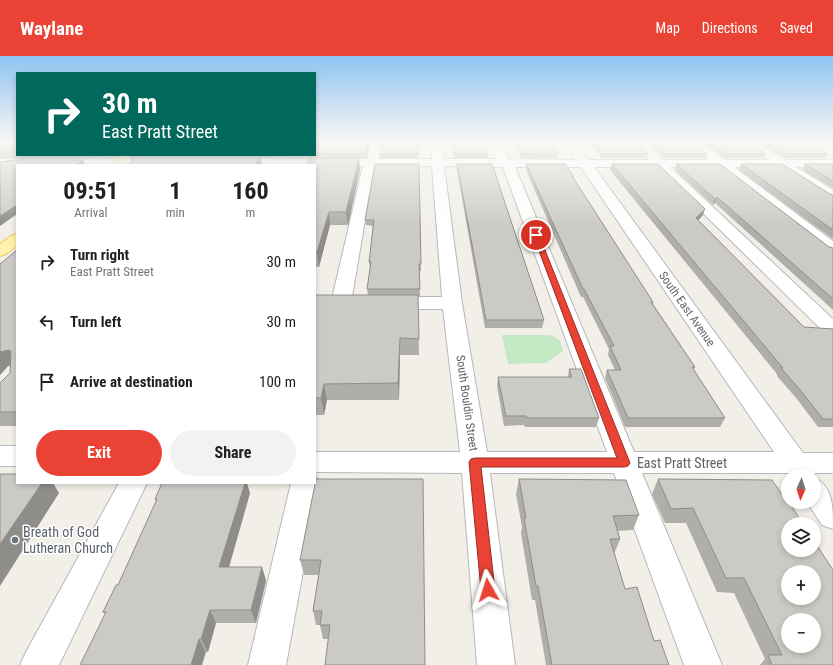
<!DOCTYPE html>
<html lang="en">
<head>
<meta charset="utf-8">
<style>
	body { margin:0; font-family:"Roboto Condensed",sans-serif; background:#f2f2f2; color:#202124; height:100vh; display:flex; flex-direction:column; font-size:15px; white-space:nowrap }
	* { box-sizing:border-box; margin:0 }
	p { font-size:13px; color:#757577 }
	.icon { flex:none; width:22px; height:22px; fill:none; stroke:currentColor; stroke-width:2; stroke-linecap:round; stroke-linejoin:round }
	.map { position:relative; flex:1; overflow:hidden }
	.details { position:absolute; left:16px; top:108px; width:300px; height:320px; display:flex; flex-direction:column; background:#fff; border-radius:0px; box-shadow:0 2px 6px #0003 }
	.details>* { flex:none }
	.hud { position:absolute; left:16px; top:16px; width:300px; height:84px; border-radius:0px; box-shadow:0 2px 6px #0003; background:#00695c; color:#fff; overflow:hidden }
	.needle { width:26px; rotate:183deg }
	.buttons { position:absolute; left:781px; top:413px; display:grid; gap:8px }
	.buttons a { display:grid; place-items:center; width:40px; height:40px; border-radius:50%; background:#fff; box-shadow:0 2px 6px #0003; font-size:20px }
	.pin { position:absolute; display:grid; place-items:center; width:34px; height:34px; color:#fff; margin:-17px; border:2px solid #fff; border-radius:50%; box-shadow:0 1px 4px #0007 }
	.me { position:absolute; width:44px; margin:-22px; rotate:354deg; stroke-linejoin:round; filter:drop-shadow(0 0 3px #0008) }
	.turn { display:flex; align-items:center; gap:14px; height:84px; padding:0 20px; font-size:18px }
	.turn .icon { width:52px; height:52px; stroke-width:2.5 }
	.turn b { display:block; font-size:28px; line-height:34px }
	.eta { display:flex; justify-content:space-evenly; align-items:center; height:68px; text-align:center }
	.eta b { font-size:24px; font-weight:700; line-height:28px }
	.primary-button { display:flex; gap:8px; margin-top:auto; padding:8px 20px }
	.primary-button a { flex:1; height:46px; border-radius:24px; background:#ea4335; color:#fff; font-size:16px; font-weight:700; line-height:46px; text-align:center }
	.primary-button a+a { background:#f2f2f2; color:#202124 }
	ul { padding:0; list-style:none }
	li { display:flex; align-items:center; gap:12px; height:60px; padding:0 20px }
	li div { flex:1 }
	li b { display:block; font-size:15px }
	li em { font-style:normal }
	header { display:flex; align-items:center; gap:24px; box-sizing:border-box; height:56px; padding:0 20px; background:#ea4335; color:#fff }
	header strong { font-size:19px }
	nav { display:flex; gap:22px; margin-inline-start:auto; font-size:14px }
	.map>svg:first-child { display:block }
	.green { fill:#c5e8c5 }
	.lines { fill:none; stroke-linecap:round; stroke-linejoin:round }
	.minor-casing { stroke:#b5b8bc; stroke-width:2 }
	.major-casing { stroke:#f2c960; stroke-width:2 }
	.minor { fill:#fff; fill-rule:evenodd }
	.major { fill:#fff2af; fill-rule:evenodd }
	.wall { fill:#afaea9 }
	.shaded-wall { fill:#8f8d8a }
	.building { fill:#cccac5; stroke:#8f8d8a; fill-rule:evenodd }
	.route { fill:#ea4335; stroke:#982c22 }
	.worship-dot { fill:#6b7280; stroke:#fff; stroke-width:1.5 }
	.labels { text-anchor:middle; stroke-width:3; stroke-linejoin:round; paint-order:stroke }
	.street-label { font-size:12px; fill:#5f6368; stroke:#fff }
	.near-street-label { font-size:14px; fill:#5f6368; stroke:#fff }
	.near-worship-label { font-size:14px; fill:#5b616d; stroke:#fff; text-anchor:start }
</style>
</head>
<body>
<header>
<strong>Waylane</strong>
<nav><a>Map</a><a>Directions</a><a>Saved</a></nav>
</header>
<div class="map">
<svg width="833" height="609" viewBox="0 0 833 609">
	<rect width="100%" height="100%" fill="#f1efe8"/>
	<path class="green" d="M502 279H548L553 280 560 285 563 295 546 307 508 308Z"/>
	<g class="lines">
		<g class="minor-casing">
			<path id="minor" d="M371 86H381L379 103H432L431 86H441L444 103H496L491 86H501L508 103 576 104 565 86H575L588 104H649L632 86H643L662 104H709L688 86H700L724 104H769L743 86H755L785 104H833V112L796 111 833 134V144L828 143 780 111H734L833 185V198L827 196 718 111H670L833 263V280L826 278 656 111H594L803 397H833V417H815L814 420H790L788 417H642L722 609H684L614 417H490L515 609H477L462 417 315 416V396H460L443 253H389L382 251 379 247 382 243 389 241H442L432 110 374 111 351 247 348 251 341 253 334 251 331 247 363 110 230 109 226 106 228 103 232 102 367 103ZM444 110 503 111 607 396H487L462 247ZM515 111H581L774 396H634Z
				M807 86H820L833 93V100L808 88Z
				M162 102 166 103 168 106 166 109H17V110L0 111V103Z
				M0 390H17V410H0Z
				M315 419 319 427 286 609H248L291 427H315Z
				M814 422C833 430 833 450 833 473L822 469 807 446H814Z
				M119 427H147L59 609H20L26 596Z"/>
		</g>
		<g class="major-casing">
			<path id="major" d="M119 99H132L120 109H107Z
				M17 178V190L6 198 0 200V188L11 180Z"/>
		</g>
		<use href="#minor" class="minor"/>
		<use href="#major" class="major"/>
	</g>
	<path class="wall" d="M0 86H17V99H102L99 101 0 102Z
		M320 86H370L366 102H359L360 114 348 169H330L319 211H315V212V109L314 102H316V97Z
		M418 86V102H381L380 98Z
		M451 86H484L488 98V102H454Z
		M514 86H550L558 98 557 102H521Z
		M589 86H636L648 98 646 102H602Z
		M645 86H693L707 98 706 102H664Z
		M702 86H749L766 98 764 102H725Z
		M758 86H803L828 98 825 102H785Z
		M132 99H276L275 100 269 101H260L262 109 131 106 130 101H132Z
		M375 108 421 208V215H419L420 240H418L419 299H400L399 344H327L324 359H315V239H368L367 233 370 212 369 206 373 170 366 169 365 164Z
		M457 108 544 264 542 272H485L457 114Z
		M526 108 573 120V122L653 246V248L695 311 694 314 725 362 720 371H625L605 322 607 314H615L608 299 609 293 583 241H581L526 114Z
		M612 108 703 159 698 164 804 271 833 273V371H818L797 343 777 320V318L610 114Z
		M676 108 829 191 833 192V254L820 242 715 147 713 149 675 114Z
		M741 108 833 139V183L739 114Z
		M805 108H833V132L802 114Z
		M17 194V370H0V327L10 317V309L8 310 0 319V208Z
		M569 313 599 362 596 371H525L524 369 504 370 497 330 498 321H568Z
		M423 423 328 583H323L320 569H316L313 555 319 519H304L300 504Z
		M519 423 639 459 633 474 617 475 620 483 614 498 625 533 669 609H546L535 544H532L521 477 522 471 516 438Z
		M658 423 772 424 833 609H760L765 603 734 537 717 536 686 467H665L652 438Z
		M250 437 229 511H262L266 525 256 567H216L208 596H206L105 558 103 556 118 529 156 446 155 443Z"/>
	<path class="shaded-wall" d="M368 86H370L366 102V98Z
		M268 99H276L275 100 269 101Z
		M260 101 262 109H254Z
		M359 102 360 114 348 169 346 156Z
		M83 104 85 109H76Z
		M717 141 715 147 713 149 715 143Z
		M17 149V158L0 170V160Z
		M705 153 703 159 694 169 696 162Z
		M329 156 330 169 319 211 317 196Z
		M400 282V299L399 344 398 327Z
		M9 294 17 308 8 310 0 319V296Z
		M324 328 327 344 324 359 321 342Z
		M42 427H53L59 437 0 530V488Z
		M245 427H247L250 437 225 525 219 511Z
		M262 511 266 525 256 567 251 554Z
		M210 554 216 567 208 596 201 583Z
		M199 583 206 596 202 609H191Z"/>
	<path class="building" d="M0 86H17V95H0Z
		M320 86H368L366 98 316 97Z
		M382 86H418V98H380Z
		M452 86H484L488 98H455Z
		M516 86H550L558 98H521Z
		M594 86H636L648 98H603Z
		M651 86H693L707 98H665Z
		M710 86H749L766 98H727Z
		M767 86H803L828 98H787Z
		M312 99 314 102H359L346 156H329L317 196H315V109H307Z
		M130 101H260L254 109H127L133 105Z
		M15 104H83L76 109H17V149L0 160V106Z
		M375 108H419L421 208H419L420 233H367L371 206H369L374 164H365Z
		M457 108H492L544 264H486Z
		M526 108H565L573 120H572L653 246H651L695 311H692L725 362H628L607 314H621L610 290H614L584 233H583Z
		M612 108H658L705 153 696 162 804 271 833 273V363H823L801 335 781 312H783Z
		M676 108H720L829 191 833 192V243L824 235 717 141 715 143Z
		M741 108H782L830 138 833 139V174Z
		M805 108H833V125Z
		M17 194V356H0V327L10 317 11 295 9 294 0 296V208Z
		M315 239H418L419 283 400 282 398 327 324 328 321 342H315Z
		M569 313H581L599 362H527L526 360H506L498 321H572Z
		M0 418H17V427H42L0 488Z
		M316 423H423L425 609H325L330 569H320L322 555H313L321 504H300Z
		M519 423 626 424 639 459 613 460 620 483H610L625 533 637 531 654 585 660 584 669 609H552L538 530H536L524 462H526Z
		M658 423 772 424 785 443H787L788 446H789L803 468H788V494H814V485L833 514V609H772L768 599H782L744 522H726L693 452 671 453ZM788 516H814V542H788ZM788 564H814V590H788Z
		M162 427H245L219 511H262L251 554H210L201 583H199L191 609H80L106 556H103L116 529H118L157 443H155Z"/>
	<linearGradient id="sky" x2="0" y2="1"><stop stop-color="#8fc3f1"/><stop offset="0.5" stop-color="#f9f8f5"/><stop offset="1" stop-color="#f9f8f5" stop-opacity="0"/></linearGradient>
	<rect width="833" height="171" fill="url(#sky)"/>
	<path class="route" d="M534 178 539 179 630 407 628 410 624 411H481L495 534 493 539 488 541 483 539 481 534 469 406 471 403 475 402H617L533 179Z"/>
	<circle class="worship-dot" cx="15" cy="484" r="4"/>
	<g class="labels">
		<g class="street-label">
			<text transform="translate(687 253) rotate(55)" y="4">South East Avenue</text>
			<text transform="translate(467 347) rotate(82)" y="4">South Bouldin Street</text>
		</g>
		<g class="near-street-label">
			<text x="682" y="412">East Pratt Street</text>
		</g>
		<g class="near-worship-label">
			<text x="23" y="481">Breath of God<tspan x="23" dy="16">Lutheran Church</tspan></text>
		</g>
	</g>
</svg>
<div class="buttons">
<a><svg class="needle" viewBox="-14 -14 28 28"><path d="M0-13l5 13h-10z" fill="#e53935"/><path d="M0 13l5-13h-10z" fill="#757577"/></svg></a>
<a><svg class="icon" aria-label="layers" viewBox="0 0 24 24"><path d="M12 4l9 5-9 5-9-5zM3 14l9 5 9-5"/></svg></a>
<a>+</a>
<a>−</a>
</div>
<div class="pin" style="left:536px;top:179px;background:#d93025"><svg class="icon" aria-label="arrive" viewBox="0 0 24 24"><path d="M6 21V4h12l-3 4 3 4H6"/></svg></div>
<svg class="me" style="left:488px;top:534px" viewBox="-20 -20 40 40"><path d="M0-17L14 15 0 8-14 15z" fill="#ea4335" stroke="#fff" stroke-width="4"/></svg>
<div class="hud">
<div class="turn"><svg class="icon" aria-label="right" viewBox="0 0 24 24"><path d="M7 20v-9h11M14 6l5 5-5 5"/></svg><div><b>30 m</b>East Pratt Street</div></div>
</div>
<section class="details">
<div class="eta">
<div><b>09:51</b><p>Arrival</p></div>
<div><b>1</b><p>min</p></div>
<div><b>160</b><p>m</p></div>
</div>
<ul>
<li><svg class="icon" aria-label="right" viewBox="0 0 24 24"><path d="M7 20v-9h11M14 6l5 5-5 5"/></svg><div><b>Turn right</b><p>East Pratt Street</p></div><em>30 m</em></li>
<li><svg class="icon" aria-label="left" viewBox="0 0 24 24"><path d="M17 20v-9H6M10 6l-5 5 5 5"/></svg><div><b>Turn left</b></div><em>30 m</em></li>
<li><svg class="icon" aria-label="arrive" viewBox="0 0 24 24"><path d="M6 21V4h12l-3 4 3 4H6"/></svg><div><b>Arrive at destination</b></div><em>100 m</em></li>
</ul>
<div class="primary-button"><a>Exit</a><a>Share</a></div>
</section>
</div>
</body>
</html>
